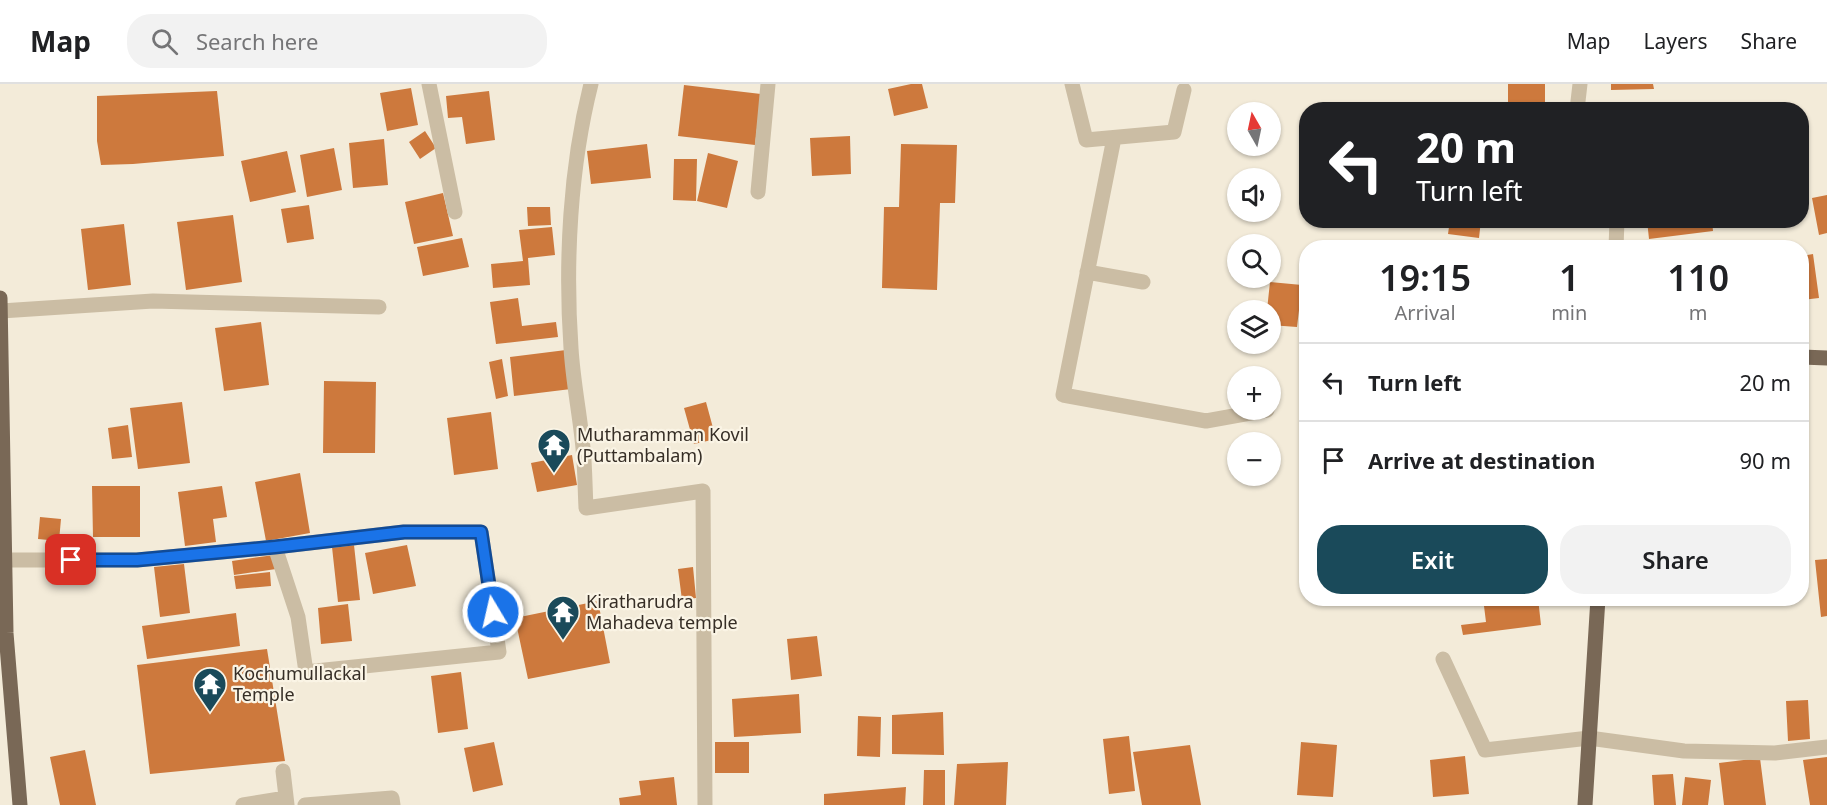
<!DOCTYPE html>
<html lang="en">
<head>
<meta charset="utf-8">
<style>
	body { margin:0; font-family:"Noto Sans",sans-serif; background:#f2f2f2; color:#202124; height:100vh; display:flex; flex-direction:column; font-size:22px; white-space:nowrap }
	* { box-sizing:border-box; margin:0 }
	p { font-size:20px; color:#757577 }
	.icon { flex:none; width:33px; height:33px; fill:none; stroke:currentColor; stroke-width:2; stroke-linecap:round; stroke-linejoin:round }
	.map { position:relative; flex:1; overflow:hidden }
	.sheet { position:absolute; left:1299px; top:156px; width:510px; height:366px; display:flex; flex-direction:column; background:#fff; border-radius:24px; box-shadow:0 2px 4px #0004 }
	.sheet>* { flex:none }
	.hud { position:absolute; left:1299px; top:18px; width:510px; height:126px; border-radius:24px; box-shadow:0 2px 4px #0004; background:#202124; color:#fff; overflow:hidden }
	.needle { width:39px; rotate:351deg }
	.fabs { position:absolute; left:1227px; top:18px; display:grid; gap:12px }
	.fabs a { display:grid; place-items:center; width:54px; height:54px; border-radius:50%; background:#fff; box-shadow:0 2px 4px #0004; font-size:30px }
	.pin { position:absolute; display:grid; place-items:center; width:51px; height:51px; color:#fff; margin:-26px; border-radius:12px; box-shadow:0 3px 9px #0006 }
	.me { position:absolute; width:66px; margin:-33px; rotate:351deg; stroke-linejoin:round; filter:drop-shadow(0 0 4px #0008) }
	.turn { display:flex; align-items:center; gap:21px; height:126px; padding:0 18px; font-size:27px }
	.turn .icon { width:78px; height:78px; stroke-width:2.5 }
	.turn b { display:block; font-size:42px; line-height:51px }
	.eta { display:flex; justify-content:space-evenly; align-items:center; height:102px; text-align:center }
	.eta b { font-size:36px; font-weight:600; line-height:42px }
	.cta { display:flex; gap:12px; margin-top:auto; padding:12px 18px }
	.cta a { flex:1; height:69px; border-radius:24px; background:#1a4a5a; color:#fff; font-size:24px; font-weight:600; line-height:69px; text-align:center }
	.cta a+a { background:#f2f2f2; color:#202124 }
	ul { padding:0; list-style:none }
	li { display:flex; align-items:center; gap:18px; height:78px; padding:0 18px; border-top:2px solid #e0e0e0 }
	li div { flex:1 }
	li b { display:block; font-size:22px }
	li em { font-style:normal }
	header { display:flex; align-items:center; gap:36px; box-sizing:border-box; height:84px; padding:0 30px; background:#fff; border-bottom:2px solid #e0e0e0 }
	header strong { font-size:28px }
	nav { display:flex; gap:33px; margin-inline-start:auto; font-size:21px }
	.search { width:420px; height:54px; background:#f2f2f2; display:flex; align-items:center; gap:15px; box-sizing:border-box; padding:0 21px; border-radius:24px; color:#757577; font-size:22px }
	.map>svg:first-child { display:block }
	.building { fill:#cd793d }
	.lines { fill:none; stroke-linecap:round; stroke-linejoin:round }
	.minor { stroke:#cbbda4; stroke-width:15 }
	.major { stroke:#796856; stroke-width:15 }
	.route-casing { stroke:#114b97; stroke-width:15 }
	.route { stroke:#1a73e8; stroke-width:10 }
	.labels { text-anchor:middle; stroke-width:4.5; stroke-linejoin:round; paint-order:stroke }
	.poi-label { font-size:18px; fill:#362e26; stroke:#faf4e5; text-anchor:start }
</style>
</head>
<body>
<header>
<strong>Map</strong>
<div class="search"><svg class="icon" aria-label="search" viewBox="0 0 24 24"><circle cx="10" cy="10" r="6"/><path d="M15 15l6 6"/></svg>Search here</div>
<nav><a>Map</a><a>Layers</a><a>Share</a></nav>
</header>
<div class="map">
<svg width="1827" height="721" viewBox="0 0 1827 721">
	<rect width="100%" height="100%" fill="#f3ebd9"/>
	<path class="building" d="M911 0H922L928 24 894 32 888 5Z
		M1508 0H1545V26H1478V20L1508 21Z
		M1611 0H1653L1654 5 1611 6Z
		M684 1 761 10 755 61 678 52Z
		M411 4 418 41 387 47 380 9Z
		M217 7 224 72 133 80 101 81 97 57V12Z
		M489 7 495 56 466 60 462 33 448 34 446 12Z
		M425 47 436 64 420 75 409 58Z
		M850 52 851 90 812 92 810 54Z
		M384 55 388 101 353 104 349 59Z
		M647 60 651 94 591 100 587 67Z
		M901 60 957 61 955 119H940L937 206 882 204 884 123H899Z
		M334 64 342 106 307 113 300 71Z
		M287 67 296 108 250 118 241 77Z
		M708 69 738 77 727 124 697 117Z
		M674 75H697L696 117 673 116Z
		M443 109 453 152 414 160 405 118Z
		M1827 111V149L1819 151 1812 114Z
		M309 121 314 155 287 159 281 125Z
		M527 123H550L551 141 528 142Z
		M233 131 242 198 186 206 177 138Z
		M1450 136H1481L1479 154 1448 150Z
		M1647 136H1712L1713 147 1649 155Z
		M124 140 131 201 88 206 81 145Z
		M552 143 555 171 528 174 530 201 493 204 491 180 523 177 519 146Z
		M462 154 469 183 423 192 417 163Z
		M1813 170 1819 214 1802 216V172Z
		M1270 198 1302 201 1297 243 1270 241V226H1267Z
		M518 214 522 242 556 238 558 253 496 260 490 218Z
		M261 238 269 301 224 307 215 244Z
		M566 266 571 305 514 312 510 273Z
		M502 275 508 312 496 315 489 278Z
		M324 297 376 298 375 369H323Z
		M182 318 190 379 138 385 130 324Z
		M706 318 716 355 694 360 684 324Z
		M491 328 498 385 454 391 447 334Z
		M128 341 132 373 112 375 108 344Z
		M572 371 577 401 537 408 531 379Z
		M300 389 310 449 266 457 255 398Z
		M92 402H140V453H93Z
		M222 402 227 433 213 435 216 458 185 462 178 408Z
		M40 433 61 435 59 457 38 455Z
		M354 461 360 516 338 518 332 463Z
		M407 461 416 502 373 510 365 469Z
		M274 471 276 485 234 491 232 477Z
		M1827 475V532L1821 533 1815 476Z
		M184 480 190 529 160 533 154 483Z
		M693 483 696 514 682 516 678 485Z
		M270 488 271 502 236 505 234 492Z
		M1483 514H1538L1541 541 1463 551 1461 541 1486 538Z
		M598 517 610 579 528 595 515 534Z
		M348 520 352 557 321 560 318 524Z
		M236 529 240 562 147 575 142 542Z
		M817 552 822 592 791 596 787 555Z
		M267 565 285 677 150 690 137 581Z
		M461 588 468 645 438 649 431 592Z
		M799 610 801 649 734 653 732 615Z
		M1808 616 1810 655 1788 657 1786 617Z
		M943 628 944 671 892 670V631Z
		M858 632 881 633 880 673 857 672Z
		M1129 652 1135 707 1109 710 1103 655Z
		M494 658 503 701 473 708 464 664Z
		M715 658H749V689H715Z
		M1301 658 1337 661 1333 713 1297 711Z
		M1190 661 1201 721H1142L1133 668Z
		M85 666 96 721H60L50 673Z
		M1465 672 1469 710 1433 713 1430 676Z
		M1827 673V721H1810L1803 676Z
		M1760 674 1766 721H1724L1719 679Z
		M1008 678 1006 721H954L957 680Z
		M924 686H945V721H923Z
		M1673 690 1676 721H1654L1652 691Z
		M674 693 677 721H620L619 714 641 711 639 697Z
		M1685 693 1711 696 1708 721H1682Z
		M906 703 905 721H824V710Z"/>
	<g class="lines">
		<path class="minor" d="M429 0 455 128
			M591 0C570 83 565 178 571 264 573 298 580 331 583 364 585 384 585 404 586 424L703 407 705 721
			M1072 0 1086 56 1174 48 1184 6
			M1577 26 1580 0
			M1114 54 1063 311 1206 337 1267 326
			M758 108 768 0
			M1616 164 1617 136
			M1087 188 1143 198
			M1 227 153 217 379 223
			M6 476H137L275 463 404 448H481L499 568 306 588 298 533 275 463
			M1443 575 1485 666 1589 654 1684 667 1775 669 1827 663
			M283 687 287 721
			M243 721 286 714
			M305 721 392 714 393 721"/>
		<path class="major" d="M0 214 6 549 20 721
			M1802 273 1827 274
			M1585 721 1598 514"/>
	</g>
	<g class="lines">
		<g class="route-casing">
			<path id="route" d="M71 476H137L275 463 404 448H481L493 528"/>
		</g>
		<use href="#route" class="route"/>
	</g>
	<defs>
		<g id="temple-pin" transform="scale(1.725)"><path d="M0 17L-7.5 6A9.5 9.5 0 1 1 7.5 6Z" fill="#1a4a5a" stroke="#faf4e5"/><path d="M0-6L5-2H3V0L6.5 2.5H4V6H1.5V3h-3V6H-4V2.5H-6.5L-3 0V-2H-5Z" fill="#fff"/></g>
	</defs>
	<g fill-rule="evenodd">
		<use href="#temple-pin" x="554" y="361"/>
		<use href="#temple-pin" x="563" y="528"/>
		<use href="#temple-pin" x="210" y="600"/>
	</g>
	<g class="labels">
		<g class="poi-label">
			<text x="577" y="357">Mutharamman Kovil<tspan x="577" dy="21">(Puttambalam)</tspan></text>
			<text x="586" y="524">Kiratharudra<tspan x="586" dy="21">Mahadeva temple</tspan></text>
			<text x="233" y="596">Kochumullackal<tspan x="233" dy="21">Temple</tspan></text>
		</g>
	</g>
</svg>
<div class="fabs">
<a><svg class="needle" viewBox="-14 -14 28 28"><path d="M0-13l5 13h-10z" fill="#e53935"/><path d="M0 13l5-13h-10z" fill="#757577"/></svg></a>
<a><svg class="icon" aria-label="sound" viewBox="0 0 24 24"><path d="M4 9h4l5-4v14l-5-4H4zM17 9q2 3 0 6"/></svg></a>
<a><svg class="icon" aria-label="search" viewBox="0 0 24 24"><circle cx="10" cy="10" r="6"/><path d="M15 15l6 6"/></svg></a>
<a><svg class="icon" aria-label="layers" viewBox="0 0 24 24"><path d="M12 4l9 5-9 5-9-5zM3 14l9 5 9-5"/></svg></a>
<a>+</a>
<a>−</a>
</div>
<div class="pin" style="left:71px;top:476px;background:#d93025"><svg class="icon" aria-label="arrive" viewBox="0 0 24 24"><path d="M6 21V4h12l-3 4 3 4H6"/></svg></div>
<svg class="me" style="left:493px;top:528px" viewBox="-20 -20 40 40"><circle r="17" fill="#1a73e8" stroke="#fff" stroke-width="3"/><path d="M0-11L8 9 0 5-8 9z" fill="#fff"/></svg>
<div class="hud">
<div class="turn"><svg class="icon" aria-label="left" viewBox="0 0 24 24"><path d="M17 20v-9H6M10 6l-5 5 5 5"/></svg><div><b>20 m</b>Turn left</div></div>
</div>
<section class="sheet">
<div class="eta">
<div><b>19:15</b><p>Arrival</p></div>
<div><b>1</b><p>min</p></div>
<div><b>110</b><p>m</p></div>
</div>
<ul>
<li><svg class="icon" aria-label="left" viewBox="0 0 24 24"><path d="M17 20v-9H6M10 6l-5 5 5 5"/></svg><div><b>Turn left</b></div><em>20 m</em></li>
<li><svg class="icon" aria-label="arrive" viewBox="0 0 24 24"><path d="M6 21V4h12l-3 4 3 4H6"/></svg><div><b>Arrive at destination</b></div><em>90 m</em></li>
</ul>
<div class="cta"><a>Exit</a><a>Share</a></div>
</section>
</div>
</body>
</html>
